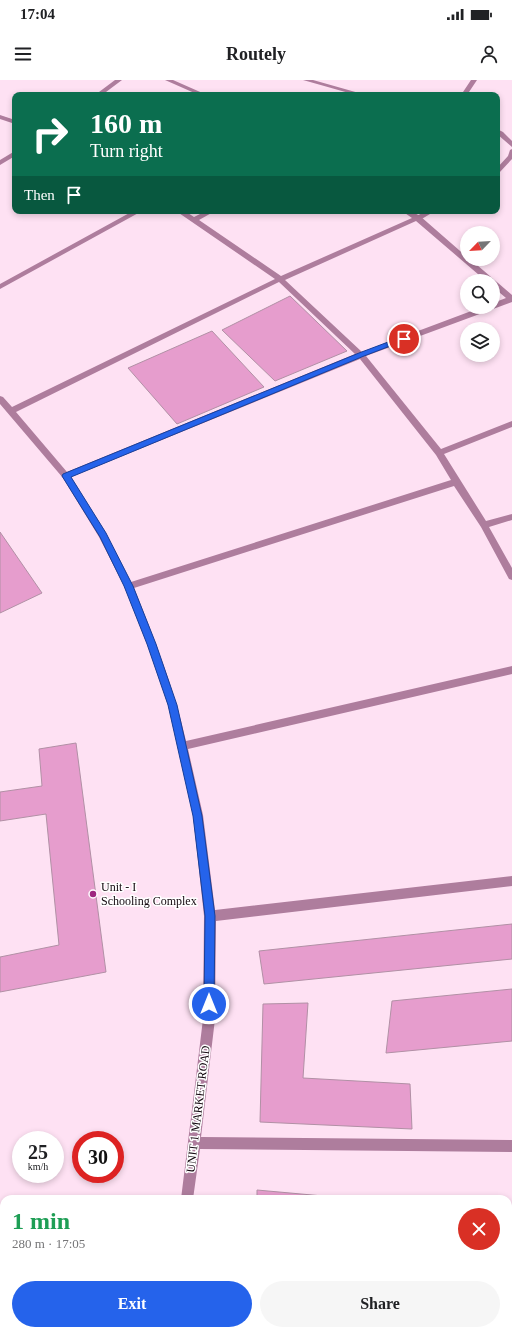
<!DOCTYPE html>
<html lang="en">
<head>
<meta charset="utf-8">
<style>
	body { margin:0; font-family:"Times New Roman",serif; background:#f6f6f6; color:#202124; height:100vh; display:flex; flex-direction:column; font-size:15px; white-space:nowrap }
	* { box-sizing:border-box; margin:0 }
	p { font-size:13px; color:#757577 }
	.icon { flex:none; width:22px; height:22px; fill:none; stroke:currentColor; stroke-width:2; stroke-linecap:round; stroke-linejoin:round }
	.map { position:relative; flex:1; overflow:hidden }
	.sheet { position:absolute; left:0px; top:1115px; width:512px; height:140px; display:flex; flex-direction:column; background:#fff; border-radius:12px 12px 0 0; box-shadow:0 2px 6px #0003 }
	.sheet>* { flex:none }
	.hud { position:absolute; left:12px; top:12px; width:488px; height:122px; border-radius:8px; box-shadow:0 2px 6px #0003; background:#0b6e4f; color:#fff; overflow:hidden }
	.needle { width:26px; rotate:245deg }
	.fabs { position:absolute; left:460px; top:146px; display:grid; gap:8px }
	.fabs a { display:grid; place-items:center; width:40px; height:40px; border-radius:50%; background:#fff; box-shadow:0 2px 6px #0003; font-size:20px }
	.speed { position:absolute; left:12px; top:1051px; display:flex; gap:8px; font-size:20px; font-weight:700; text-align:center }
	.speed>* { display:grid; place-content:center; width:52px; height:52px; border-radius:50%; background:#fff; box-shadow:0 2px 6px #0003; line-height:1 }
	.speed small { font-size:10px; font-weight:400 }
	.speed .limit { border:6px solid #d22; background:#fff; color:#111 }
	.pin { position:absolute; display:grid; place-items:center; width:34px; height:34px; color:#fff; margin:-17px; border:2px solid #fff; border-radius:50%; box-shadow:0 1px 4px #0007 }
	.me { position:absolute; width:44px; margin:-22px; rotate:0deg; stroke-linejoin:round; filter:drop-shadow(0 0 3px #0008) }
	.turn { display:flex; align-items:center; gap:14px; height:84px; padding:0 12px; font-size:18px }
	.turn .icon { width:52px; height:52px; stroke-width:2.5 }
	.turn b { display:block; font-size:28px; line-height:34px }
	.then { display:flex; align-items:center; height:38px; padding:0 12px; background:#0003; gap:8px; font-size:15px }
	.round { display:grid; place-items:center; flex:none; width:42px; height:42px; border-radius:21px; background:#f6f6f6 }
	.overview { display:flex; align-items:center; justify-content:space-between; height:68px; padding:0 12px }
	h1 { font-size:24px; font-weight:600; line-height:30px; color:#1e9e55 }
	.cta { display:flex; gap:8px; margin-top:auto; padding:8px 12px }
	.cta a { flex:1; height:46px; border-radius:24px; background:#2563eb; color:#fff; font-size:16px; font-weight:600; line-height:46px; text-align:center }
	.cta a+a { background:#f6f6f6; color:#202124 }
	.status { display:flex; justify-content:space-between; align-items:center; height:28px; padding:0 20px; background:#fff; direction:ltr }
	.status svg { height:11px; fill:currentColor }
	header { display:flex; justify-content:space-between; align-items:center; height:52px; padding:0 12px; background:#fff; font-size:18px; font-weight:600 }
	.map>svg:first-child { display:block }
	.building { fill:#e69dcd; stroke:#b190a5 }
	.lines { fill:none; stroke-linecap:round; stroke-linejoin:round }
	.lane { fill:#ae7d9d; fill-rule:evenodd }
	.street { fill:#ae7d9d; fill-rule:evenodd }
	.route { fill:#2563eb; stroke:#184099 }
	.poi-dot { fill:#9e2780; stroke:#fff; stroke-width:1.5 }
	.labels { text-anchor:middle; stroke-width:3; stroke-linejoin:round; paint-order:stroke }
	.poi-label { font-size:12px; fill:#13080f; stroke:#fff; text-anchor:start }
	.street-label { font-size:12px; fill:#13080f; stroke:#fff }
</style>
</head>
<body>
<div class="status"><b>17:04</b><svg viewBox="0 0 49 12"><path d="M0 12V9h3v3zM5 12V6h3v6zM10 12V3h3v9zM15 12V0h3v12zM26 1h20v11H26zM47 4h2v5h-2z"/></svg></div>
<header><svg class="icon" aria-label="menu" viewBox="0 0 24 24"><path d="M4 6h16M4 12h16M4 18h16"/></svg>Routely<svg class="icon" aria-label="person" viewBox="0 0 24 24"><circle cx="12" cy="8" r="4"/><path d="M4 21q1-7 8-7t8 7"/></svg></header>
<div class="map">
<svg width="512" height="1255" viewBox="0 0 512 1255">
	<rect width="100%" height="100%" fill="#fee1f3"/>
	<path class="building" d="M290 216 347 271 275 301 222 250Z
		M212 251 264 307 177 344 128 288Z
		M0 452 42 513 0 533Z
		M76 663 106 892 0 912V877L59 865 46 734 0 741V712L42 706 39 669Z
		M512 844V879L264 904 259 871Z
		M512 909V961L386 973 392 921Z
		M308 923 303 998 410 1004 412 1049 260 1042 263 924Z
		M257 1110 356 1119H257Z
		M508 1132 512 1133V1255H244V1251H508Z"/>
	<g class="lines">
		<path class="lane" d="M303 0H313L366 15H356Z
			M471 0H477L467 15H461Z
			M497 49 503 52 512 61V67L497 54Z
			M512 69V79L499 93 497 94V88L508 76 510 70Z
			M426 131H435L420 140H414L413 138Z"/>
		<path class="street" d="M115 0H122L102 15H95Z
			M165 0H173L207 15H199Z
			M0 35 15 40V44L0 39Z
			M15 71V76L0 85V80Z
			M133 131H142L0 209V204Z
			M176 131H185L194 137 206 131H215L199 140 281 196 412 138 402 131H411L420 136 467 177V179H470L512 215V222L366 276 441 369 512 341V347L444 374 486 441 512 434V440L489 447 512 488V500L509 499 481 447 454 406 134 508C154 558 174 608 186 661L512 586V594L188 669 203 735 215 830 512 796V806L216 841 215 939 201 1057 512 1060V1072L200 1069 193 1119H181L203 939 204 836 193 735 168 625 147 564 124 506 99 457 63 398 0 324V316L3 317 12 327 275 199ZM416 141 486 201H493V207L506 218 493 223V227H482L362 272 285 200ZM279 202 355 274 67 392 16 332ZM360 279 436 375 451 400 131 502 106 453 71 397Z
			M160 1251H174V1255H160Z"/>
	</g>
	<path class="route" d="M404 256 407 259 406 260 364 276 71 397 106 453 133 506 156 564 177 625 202 736 215 836 214 924 213 928 209 930 205 928 204 924 205 836 193 736 168 625 147 564 124 506 100 457 62 396 63 394 359 273Z"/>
	<circle class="poi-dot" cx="93" cy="814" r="4"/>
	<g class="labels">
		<g class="poi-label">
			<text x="101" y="811">Unit - I<tspan x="101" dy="14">Schooling Complex</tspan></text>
		</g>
		<g class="street-label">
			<text transform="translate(198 1029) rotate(-83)" y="4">UNIT 1 MARKET ROAD</text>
		</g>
	</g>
</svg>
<div class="fabs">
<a><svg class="needle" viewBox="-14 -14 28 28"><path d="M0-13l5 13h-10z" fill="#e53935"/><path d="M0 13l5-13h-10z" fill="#757577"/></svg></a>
<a><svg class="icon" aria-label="search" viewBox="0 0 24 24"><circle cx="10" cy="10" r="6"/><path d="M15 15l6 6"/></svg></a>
<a><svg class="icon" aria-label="layers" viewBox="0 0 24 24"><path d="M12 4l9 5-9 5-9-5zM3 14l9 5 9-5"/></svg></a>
</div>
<div class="speed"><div>25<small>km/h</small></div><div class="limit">30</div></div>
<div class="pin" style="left:404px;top:259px;background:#d93025"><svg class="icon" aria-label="arrive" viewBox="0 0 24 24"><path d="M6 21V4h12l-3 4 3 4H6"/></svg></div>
<svg class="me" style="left:209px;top:924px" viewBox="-20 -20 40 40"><circle r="17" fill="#2563eb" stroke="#fff" stroke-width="3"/><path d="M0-11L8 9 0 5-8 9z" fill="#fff"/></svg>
<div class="hud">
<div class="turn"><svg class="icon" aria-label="right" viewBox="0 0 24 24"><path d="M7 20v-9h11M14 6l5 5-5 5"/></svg><div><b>160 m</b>Turn right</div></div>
<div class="then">Then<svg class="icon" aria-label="arrive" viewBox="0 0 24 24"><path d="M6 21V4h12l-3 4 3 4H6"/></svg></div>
</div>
<section class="sheet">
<div class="overview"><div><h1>1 min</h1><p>280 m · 17:05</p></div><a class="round" style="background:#d93025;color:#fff"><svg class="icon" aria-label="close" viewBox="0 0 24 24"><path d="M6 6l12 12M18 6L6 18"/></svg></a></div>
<div class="cta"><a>Exit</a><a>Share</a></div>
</section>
</div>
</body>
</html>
